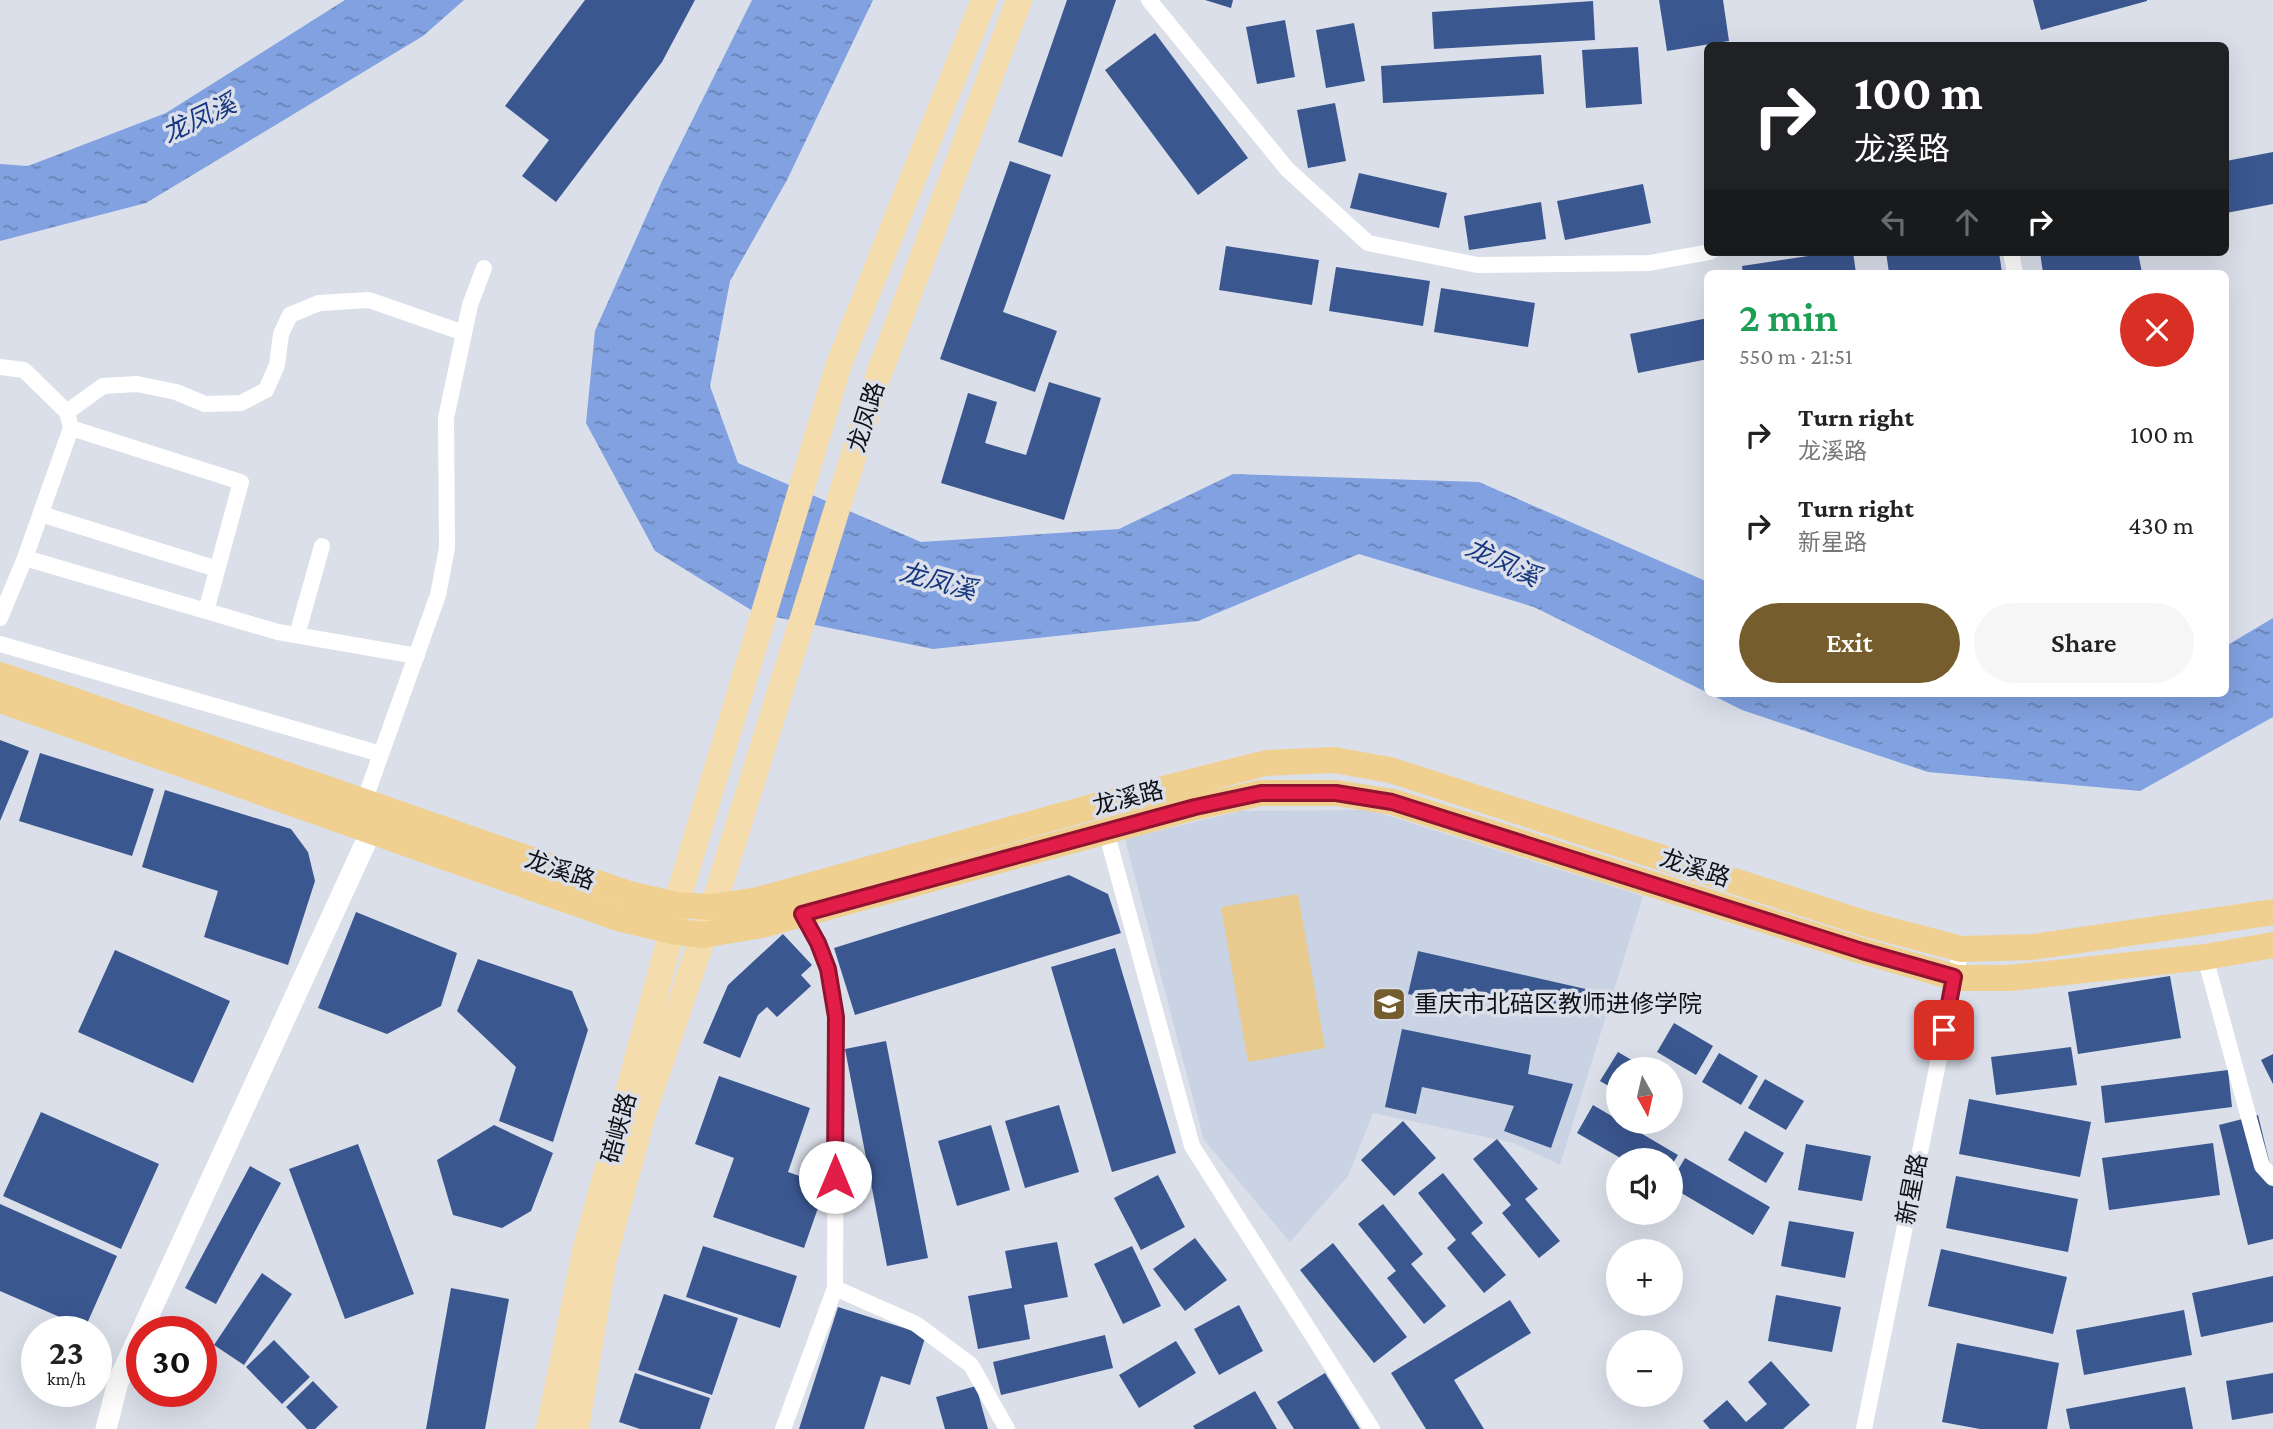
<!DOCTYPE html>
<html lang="en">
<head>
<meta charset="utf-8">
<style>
	body { margin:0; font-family:"Crimson Pro","Noto Sans SC",serif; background:#f6f6f6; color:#222; height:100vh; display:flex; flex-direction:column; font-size:26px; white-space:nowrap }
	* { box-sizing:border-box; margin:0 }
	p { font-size:23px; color:#767676 }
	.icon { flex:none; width:38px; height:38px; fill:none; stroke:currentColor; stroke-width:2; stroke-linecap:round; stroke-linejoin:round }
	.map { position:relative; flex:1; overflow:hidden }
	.side { position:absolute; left:1704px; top:270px; width:525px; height:427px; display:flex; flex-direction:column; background:#fff; border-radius:10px; box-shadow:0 7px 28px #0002 }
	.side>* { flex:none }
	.guide { position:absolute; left:1704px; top:42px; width:525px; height:214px; border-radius:10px; box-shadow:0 7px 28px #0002; background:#202124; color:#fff; overflow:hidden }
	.needle { width:46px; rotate:172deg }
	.fabs { position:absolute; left:1606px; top:1057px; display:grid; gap:14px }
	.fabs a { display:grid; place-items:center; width:77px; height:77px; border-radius:50%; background:#fff; box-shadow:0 7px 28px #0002; font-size:35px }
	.speed { position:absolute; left:21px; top:1316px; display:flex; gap:14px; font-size:35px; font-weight:700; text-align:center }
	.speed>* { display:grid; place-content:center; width:91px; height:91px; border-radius:50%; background:#fff; box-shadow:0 7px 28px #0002; line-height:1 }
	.speed small { font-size:18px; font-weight:400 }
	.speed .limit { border:10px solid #d22; background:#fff; color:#111 }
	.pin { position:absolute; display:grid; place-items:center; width:60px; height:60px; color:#fff; margin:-30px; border-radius:14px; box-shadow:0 4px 10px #0006 }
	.me { position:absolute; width:77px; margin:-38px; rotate:0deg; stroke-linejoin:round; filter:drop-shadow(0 0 5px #0008) }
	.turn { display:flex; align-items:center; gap:24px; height:147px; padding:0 35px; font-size:32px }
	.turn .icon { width:91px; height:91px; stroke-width:2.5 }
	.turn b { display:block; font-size:49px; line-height:60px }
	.lanes { display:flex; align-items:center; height:66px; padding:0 35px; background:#0003; justify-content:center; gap:35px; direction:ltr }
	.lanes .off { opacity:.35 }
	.round { display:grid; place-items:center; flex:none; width:74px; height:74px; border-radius:37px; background:#f6f6f6 }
	.summary { display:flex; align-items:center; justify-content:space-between; height:119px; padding:0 35px }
	h1 { font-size:42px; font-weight:600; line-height:52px; color:#1e9e55 }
	.primary-button { display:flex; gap:14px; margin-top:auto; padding:14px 35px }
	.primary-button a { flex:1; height:80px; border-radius:42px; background:#755d2e; color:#fff; font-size:28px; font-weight:600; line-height:80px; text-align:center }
	.primary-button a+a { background:#f6f6f6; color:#222 }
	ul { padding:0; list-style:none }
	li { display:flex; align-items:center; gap:21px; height:91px; padding:0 35px }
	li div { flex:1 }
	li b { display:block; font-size:26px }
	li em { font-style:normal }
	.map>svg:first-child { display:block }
	.built { fill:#c9d3e4 }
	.green { fill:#e9ca8e }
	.water { fill:url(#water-ripples) }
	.building { fill:#3b5790 }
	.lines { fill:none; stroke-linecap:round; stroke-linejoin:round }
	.minor { stroke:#fff; stroke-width:16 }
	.tertiary { stroke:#fff; stroke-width:21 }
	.primary { stroke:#f4dcac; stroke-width:26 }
	.trunk { stroke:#f0d090; stroke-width:26 }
	.route-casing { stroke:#92132f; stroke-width:18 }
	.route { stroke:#e11d48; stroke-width:12 }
	.labels { text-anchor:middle; stroke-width:7; stroke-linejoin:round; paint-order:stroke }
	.street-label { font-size:24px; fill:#0f1115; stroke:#dadfea }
	.poi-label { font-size:24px; fill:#0f1115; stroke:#dadfea; text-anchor:start }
	.water-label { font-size:26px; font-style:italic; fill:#183881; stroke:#dadfea }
</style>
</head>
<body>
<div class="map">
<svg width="2273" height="1429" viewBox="0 0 2273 1429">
	<defs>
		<pattern id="water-ripples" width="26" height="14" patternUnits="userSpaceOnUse" patternTransform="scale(1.75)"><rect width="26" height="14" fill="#81a1e0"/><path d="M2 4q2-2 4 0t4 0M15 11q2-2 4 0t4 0" fill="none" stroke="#6882b4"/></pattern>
	</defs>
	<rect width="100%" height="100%" fill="#dadfea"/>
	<path class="built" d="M1370 810 1643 896 1560 1165 1514 1143 1373 1113 1348 1176 1290 1242 1204 1140 1125 839 1240 811Z"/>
	<path class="green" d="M1298 894 1325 1048 1248 1062 1221 907Z"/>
	<path class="water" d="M345 0H464L423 36 146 203 0 241V164L28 166 166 113Z
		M752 0H873L787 180 730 281 710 386 738 463 921 542 1119 529 1233 474 1479 482 1708 582V693L1534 607 1359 554 1198 621 933 649 756 613 655 551 586 423 595 331 662 181Z
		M2273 618V717L2140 791 1928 772 1742 710 1708 693H2226V646Z"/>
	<path class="building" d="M585 0H695L662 62 556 202 522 176 549 140 505 106Z
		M1067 0H1116L1062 157 1018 142Z
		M1205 0H1233L1231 8Z
		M1659 0H1723L1729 41 1667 51Z
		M2033 0H2147V1L2041 30Z
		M1593 1 1595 40 1434 49 1432 12Z
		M1285 20 1295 77 1257 84 1246 27Z
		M1354 23 1365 81 1326 88 1316 30Z
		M1155 33 1248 158 1198 195 1105 70Z
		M1638 47 1642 104 1586 108 1582 50Z
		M1541 55 1544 94 1383 103 1381 66Z
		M1335 103 1346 161 1308 168 1297 110Z
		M2273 152V204L2226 213V161Z
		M1010 161 1051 175 1003 312 1057 331 1035 392 940 359Z
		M1359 173 1447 193 1439 228 1350 208Z
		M1643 184 1651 223 1565 240 1557 201Z
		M1541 202 1546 239 1469 250 1464 216Z
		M1226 246 1319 260 1312 305 1219 290Z
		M1835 252H1853L1856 273H1743L1742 266Z
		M1886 252H1999L2002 273H1889Z
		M2040 252H2138L2142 273H2043Z
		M1336 267 1430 281 1423 326 1329 311Z
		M1441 288 1535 303 1528 347 1434 332Z
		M1708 318V359L1638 373 1630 334Z
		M1049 382 1101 398 1064 520 941 483 968 393 997 402 985 443 1026 455Z
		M0 740 29 751 0 821Z
		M40 753 154 789 132 856 19 821Z
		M165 790 291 829 308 852 315 881 288 965 204 937 218 891 142 867Z
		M1069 875 1108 894 1121 933 855 1015 834 948Z
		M356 912 457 953 441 1006 387 1034 318 1008Z
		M783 934 812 965 801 975 811 986 777 1017 767 1007 758 1015 740 1058 703 1043 728 985Z
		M1115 948 1176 1153 1112 1172 1051 967Z
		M115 950 230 1001 193 1083 78 1032Z
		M1418 951 1590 990 1585 1015 1464 988 1459 1006 1408 994Z
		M478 959 572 991 588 1030 553 1142 499 1121 516 1067 457 1011Z
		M2170 976 2181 1038 2078 1054 2068 992Z
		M1674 1023 1713 1046 1696 1075 1657 1052Z
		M1402 1029 1531 1055 1528 1074 1573 1084 1551 1148 1504 1131 1514 1106 1422 1087 1416 1114 1385 1107Z
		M886 1041 928 1258 887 1266 845 1049Z
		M2071 1047 2077 1085 1996 1095 1991 1057Z
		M1618 1052 1647 1069H1619V1092L1600 1081Z
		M1719 1053 1758 1076 1741 1105 1702 1082Z
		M2273 1054V1084L2261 1060Z
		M2228 1070 2232 1107 2105 1123 2101 1086Z
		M719 1076 810 1108 788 1172 826 1185 804 1248 713 1217 734 1158 695 1144Z
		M1765 1079 1804 1101 1786 1130 1748 1108Z
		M1969 1099 2091 1122 2080 1177 1959 1154Z
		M1059 1105 1079 1172 1025 1188 1005 1121Z
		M1593 1105 1678 1155 1671 1166V1160H1624L1577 1133Z
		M41 1112 159 1164 121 1249 3 1196Z
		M2258 1115 2273 1177V1239L2248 1245 2219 1125Z
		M1403 1121 1436 1158 1394 1196 1361 1160Z
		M494 1125 553 1153 531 1211 502 1228 453 1215 437 1160Z
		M991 1125 1010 1190 957 1206 938 1141Z
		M1745 1131 1784 1153 1766 1183 1728 1160Z
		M1497 1139 1538 1189 1525 1199 1560 1241 1539 1258 1502 1213 1511 1205 1473 1159Z
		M2213 1143 2220 1195 2109 1210 2102 1158Z
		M358 1144 414 1294 345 1319 289 1169Z
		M1806 1144 1871 1156 1862 1201 1798 1190Z
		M1685 1158 1770 1207 1753 1235 1671 1187V1182Z
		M250 1166 281 1183 216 1304 185 1288Z
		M1443 1173 1483 1223 1471 1233 1506 1275 1484 1293 1447 1248 1456 1240 1418 1193Z
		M1158 1175 1185 1227 1141 1250 1114 1198Z
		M1956 1176 2078 1199 2068 1252 1946 1228Z
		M0 1204 117 1256 85 1328 0 1291Z
		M1383 1204 1423 1254 1411 1264 1446 1306 1424 1324 1387 1278 1396 1271 1358 1224Z
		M1789 1221 1854 1232 1845 1278 1781 1266Z
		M1195 1238 1227 1280 1185 1311 1153 1269Z
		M1057 1242 1068 1297 1024 1305 1030 1339 978 1349 968 1296 1012 1288 1005 1251Z
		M1333 1243 1407 1337 1374 1363 1300 1270Z
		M703 1246 797 1276 780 1328 686 1297Z
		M1132 1246 1161 1306 1123 1324 1094 1264Z
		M1941 1249 2067 1277 2053 1334 1928 1306Z
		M262 1273 292 1294 244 1365 214 1345Z
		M2273 1276V1322L2201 1337 2192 1293Z
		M451 1288 509 1299 485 1429H426Z
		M664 1294 738 1318 712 1395 638 1370Z
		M1776 1295 1841 1307 1832 1352 1768 1341Z
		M1510 1300 1531 1333 1454 1380 1484 1429H1426L1391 1373Z
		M1239 1305 1263 1351 1219 1375 1194 1329Z
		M838 1307 926 1335 910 1385 881 1376 864 1429H799Z
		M2184 1310 2192 1355 2084 1375 2076 1330Z
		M1105 1335 1113 1368 1001 1395 993 1362Z
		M274 1340 310 1377 282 1404 246 1367Z
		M1176 1341 1196 1373 1139 1408 1119 1375Z
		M1957 1343 2059 1363 2047 1429H1980L1942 1422Z
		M1771 1361 1810 1405 1783 1429H1710L1703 1421 1727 1400 1746 1422 1767 1404 1748 1382Z
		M635 1373 710 1398 700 1429H640L619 1422Z
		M1325 1373 1360 1429H1294L1277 1402Z
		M2273 1373V1413L2232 1420 2226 1381Z
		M313 1381 338 1407 315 1429H307L286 1407Z
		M976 1386 988 1429H945L936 1397Z
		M2185 1387 2193 1429H2070L2066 1409Z
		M1255 1391 1277 1429H1195L1193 1426Z"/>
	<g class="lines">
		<path class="minor" d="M1149 0 1287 169 1368 243 1477 265 1649 263 1710 252
			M2011 252 2015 273
			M0 367 24 370 67 412 71 428 25 558 0 618
			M67 412 103 386 137 384 176 392 205 404 241 403 266 390 277 365 281 334 290 315 319 303 369 300 464 333
			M71 428 241 482 206 611
			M41 514 217 569
			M25 558 278 632 417 656
			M297 635 322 546
			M0 644 381 754
			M361 810 438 595 447 548 446 418 470 305 484 268
			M1106 831 1192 1146 1372 1429
			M2205 957 2262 1166 2273 1178
			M835 1288 916 1324 971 1365 1007 1429
			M783 1429 835 1288 836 1017 828 969 818 943 801 914
			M1864 1429 1961 949"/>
		<path class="tertiary" d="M106 1429 118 1382 371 831"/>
		<path class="primary" d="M549 1429 585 1252 672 931 676 905 839 364 984 0
			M576 1429 604 1258 642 1117 713 907 879 374 1019 0"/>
		<path class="trunk" d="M0 675 629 894 676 905 713 907 758 900 1099 805 1266 763 1334 760 1390 770 1867 924 1961 949 2033 947 2273 912
			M0 700 618 918 672 931 703 935 762 925 1195 807 1261 793H1336L1393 802 1862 951 1957 978H2010L2205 957 2273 945"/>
	</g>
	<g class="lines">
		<g class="route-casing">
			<path id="route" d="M835 1177 836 1017 828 969 818 943 802 914 1195 807 1261 793H1336L1392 802 1862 951 1954 977 1944 1030"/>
		</g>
		<use href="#route" class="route"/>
	</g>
	<defs>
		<g id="university-square" transform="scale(1.75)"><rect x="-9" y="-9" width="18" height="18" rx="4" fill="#755d2e" stroke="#dadfea"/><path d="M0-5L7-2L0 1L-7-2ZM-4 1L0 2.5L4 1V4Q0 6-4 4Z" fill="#fff"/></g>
	</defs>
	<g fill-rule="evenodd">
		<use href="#university-square" x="1389" y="1004"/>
	</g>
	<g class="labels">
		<g class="street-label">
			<text transform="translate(866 417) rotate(-73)" y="8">龙凤路</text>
			<text transform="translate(1128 798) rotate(-14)" y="8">龙溪路</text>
			<text transform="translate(1695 868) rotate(18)" y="8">龙溪路</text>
			<text transform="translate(560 870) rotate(19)" y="8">龙溪路</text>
			<text transform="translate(619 1128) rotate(-75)" y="8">碚峡路</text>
			<text transform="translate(1912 1189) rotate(-79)" y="8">新星路</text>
		</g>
		<g class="poi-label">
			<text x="1414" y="1012">重庆市北碚区教师进修学院</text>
		</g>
		<g class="water-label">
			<text transform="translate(199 118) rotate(-25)" y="9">龙凤溪</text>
			<text transform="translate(1503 562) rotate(25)" y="9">龙凤溪</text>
			<text transform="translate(938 581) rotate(15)" y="9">龙凤溪</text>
		</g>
	</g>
</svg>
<div class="fabs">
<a><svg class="needle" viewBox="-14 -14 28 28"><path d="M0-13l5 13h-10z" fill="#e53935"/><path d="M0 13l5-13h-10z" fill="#767676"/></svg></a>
<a><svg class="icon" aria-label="sound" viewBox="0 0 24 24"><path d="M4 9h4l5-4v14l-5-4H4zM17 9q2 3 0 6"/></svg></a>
<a>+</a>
<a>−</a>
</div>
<div class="speed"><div>23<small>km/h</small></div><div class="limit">30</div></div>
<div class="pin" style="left:1944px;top:1030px;background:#d93025"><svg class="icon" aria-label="arrive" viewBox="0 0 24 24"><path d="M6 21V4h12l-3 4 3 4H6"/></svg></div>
<svg class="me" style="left:835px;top:1177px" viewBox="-20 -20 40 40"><circle r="19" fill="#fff"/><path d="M0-13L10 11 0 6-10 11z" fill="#e11d48"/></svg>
<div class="guide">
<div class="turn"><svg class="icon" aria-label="right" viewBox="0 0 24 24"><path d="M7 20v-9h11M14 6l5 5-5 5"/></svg><div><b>100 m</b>龙溪路</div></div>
<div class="lanes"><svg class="icon off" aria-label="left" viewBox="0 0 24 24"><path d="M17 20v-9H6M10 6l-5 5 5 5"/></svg><svg class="icon off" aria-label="ahead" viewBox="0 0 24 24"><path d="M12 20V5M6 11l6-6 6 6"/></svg><svg class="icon" aria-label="right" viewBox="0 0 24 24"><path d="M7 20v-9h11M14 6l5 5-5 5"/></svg></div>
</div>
<section class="side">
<div class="summary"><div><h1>2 min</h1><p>550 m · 21:51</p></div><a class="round" style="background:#d93025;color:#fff"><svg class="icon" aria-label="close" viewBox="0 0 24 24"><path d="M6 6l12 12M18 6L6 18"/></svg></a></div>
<ul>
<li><svg class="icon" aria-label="right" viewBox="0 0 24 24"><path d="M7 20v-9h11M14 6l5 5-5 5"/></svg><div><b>Turn right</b><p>龙溪路</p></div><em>100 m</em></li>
<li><svg class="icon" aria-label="right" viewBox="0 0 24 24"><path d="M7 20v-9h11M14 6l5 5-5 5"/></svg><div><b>Turn right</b><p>新星路</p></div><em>430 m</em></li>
</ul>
<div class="primary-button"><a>Exit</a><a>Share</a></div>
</section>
</div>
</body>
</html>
